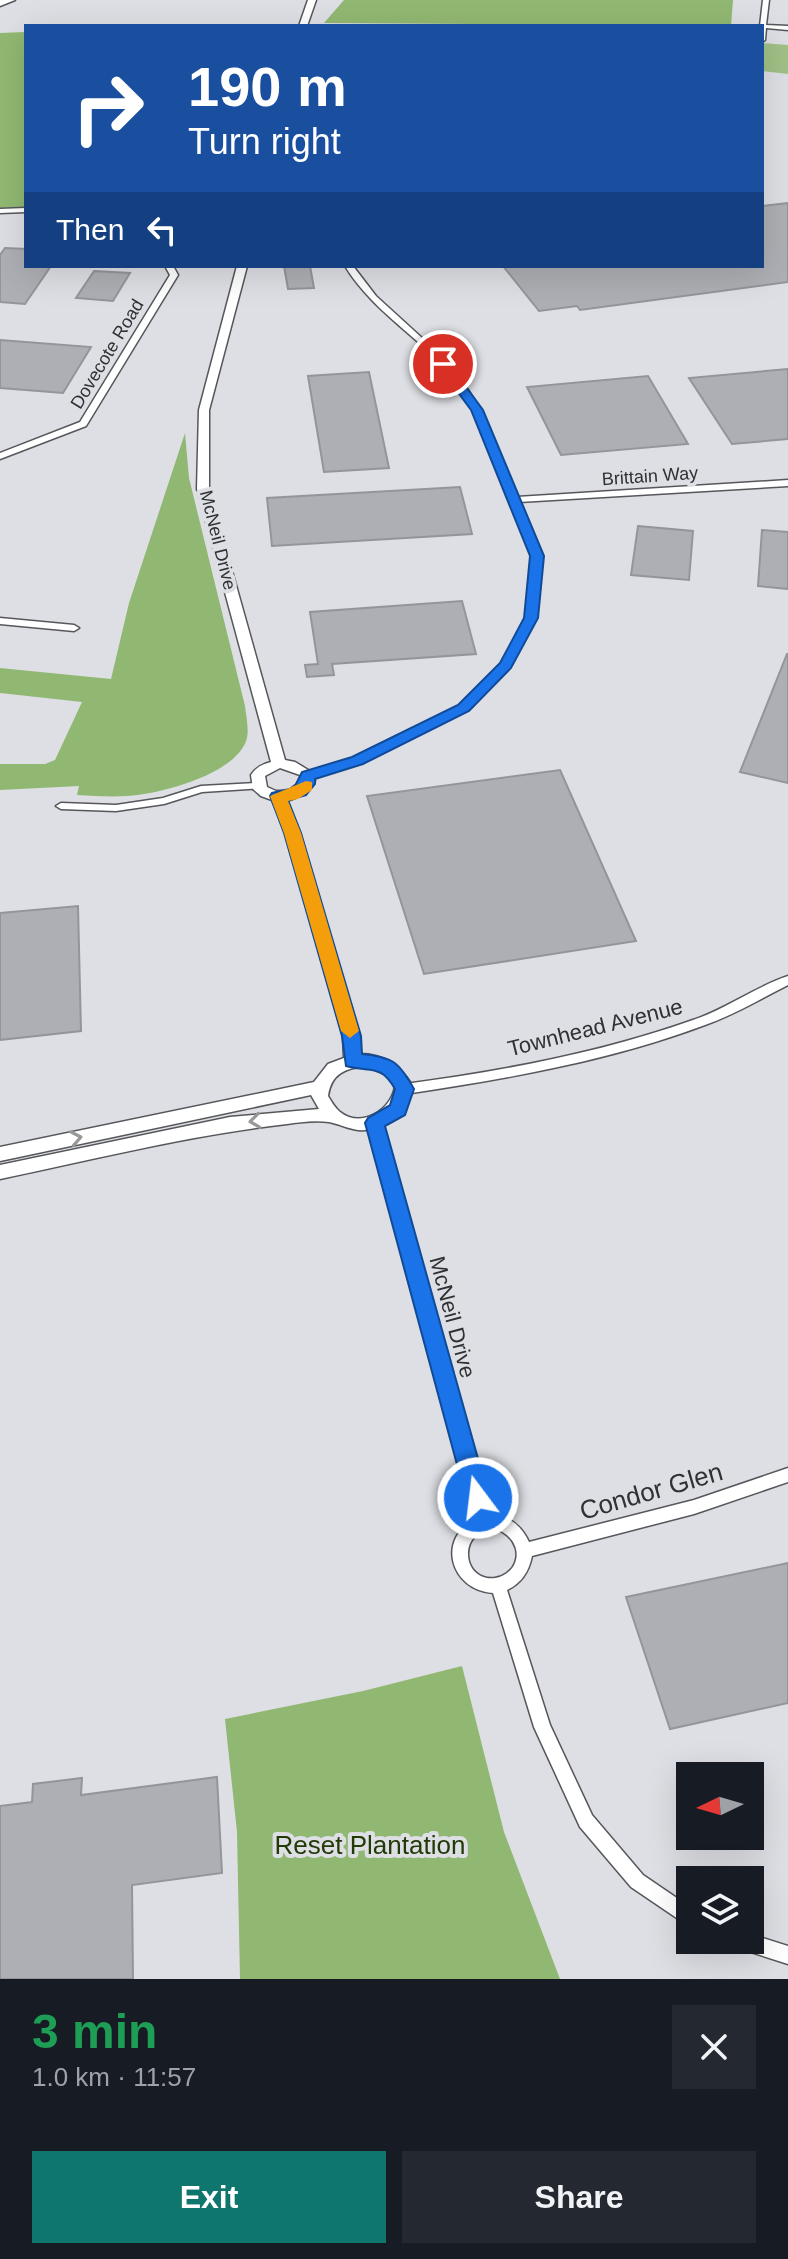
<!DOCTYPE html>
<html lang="en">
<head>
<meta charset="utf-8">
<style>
	body { margin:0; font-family:Arial,sans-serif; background:#242831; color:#f1f3f6; height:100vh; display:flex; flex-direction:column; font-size:30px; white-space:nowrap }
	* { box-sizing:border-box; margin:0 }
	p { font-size:26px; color:#9ea1a6 }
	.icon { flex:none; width:44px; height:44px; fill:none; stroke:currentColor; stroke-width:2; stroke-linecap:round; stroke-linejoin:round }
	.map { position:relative; height:1979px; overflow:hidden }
	.drawer { display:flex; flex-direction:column; background:#171b24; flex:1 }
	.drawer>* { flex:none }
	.hud { position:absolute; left:24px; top:24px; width:740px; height:244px; border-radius:0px; box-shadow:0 8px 32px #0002; background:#1a4fa0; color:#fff; overflow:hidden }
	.needle { width:52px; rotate:265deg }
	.buttons { position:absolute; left:676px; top:1762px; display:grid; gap:16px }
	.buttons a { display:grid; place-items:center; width:88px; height:88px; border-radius:0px; background:#171b24; box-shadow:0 8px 32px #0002; font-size:40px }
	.pin { position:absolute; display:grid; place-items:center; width:68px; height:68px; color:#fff; margin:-34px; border:4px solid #fff; border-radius:50%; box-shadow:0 2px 8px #0007 }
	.me { position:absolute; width:88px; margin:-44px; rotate:345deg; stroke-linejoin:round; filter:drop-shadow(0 0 6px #0008) }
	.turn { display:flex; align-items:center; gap:28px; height:168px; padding:0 32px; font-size:36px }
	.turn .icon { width:104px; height:104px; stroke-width:2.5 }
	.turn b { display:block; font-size:56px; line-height:68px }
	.then { display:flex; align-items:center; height:76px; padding:0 32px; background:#0003; gap:16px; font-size:30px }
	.round { display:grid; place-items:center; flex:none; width:84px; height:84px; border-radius:0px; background:#242831 }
	.summary { display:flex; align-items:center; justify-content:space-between; height:136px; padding:0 32px }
	h1 { font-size:48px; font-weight:800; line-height:60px; color:#1e9e55 }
	.cta { display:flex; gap:16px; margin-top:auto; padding:16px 32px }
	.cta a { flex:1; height:92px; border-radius:0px; background:#0f766e; color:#fff; font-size:32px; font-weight:800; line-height:92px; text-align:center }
	.cta a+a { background:#242831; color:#f1f3f6 }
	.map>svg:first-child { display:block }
	.green { fill:#a0c086 }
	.forest { fill:#91b872 }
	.building { fill:#adafb4; stroke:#94959a; stroke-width:2 }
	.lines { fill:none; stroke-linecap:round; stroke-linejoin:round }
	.minor-casing { stroke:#55575b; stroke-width:3 }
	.tertiary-casing { stroke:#55575b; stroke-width:3 }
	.trunk-casing { stroke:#55575b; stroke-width:3 }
	.minor { fill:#fff; fill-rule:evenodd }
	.tertiary { fill:#fff; fill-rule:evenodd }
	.trunk { fill:#fff; fill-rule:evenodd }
	.oneway { stroke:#989898 }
	.route { fill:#1a73e8; stroke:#114b97; stroke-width:2 }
	.slow { fill:#f59e0b }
	.labels { text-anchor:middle; stroke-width:8; stroke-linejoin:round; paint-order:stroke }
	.far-street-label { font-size:18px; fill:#303132; stroke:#dddfe4 }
	.street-label { font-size:22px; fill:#303132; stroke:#dddfe4 }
	.near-street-label { font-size:26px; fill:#303132; stroke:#dddfe4 }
	.near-park-label { font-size:26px; fill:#223a06; stroke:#dddfe4 }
</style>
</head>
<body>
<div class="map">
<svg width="788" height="1979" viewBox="0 0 788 1979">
	<rect width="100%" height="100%" fill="#dddfe4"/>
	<path class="green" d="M762 43 788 45V74L762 71Z"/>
	<path class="forest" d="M344 0H733L731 26 324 23Z
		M26 32V207L0 208V33Z
		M185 433 189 478 245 706C246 715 249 729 247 738 238 774 160 794 128 796 111 797 94 796 77 795L79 786 0 790V764H45L55 760 82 702 0 693V668L111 679 129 603Z
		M462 1666 504 1832 560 1979H240L237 1832 225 1719 363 1691Z"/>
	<path class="building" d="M788 203V282L580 310 577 306 539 311 503 266H762V206Z
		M5 248 26 249V266H51L25 304 0 302V255Z
		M284 266H310L314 288 288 289Z
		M94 271 130 273 113 301 76 298Z
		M0 340 91 347 63 393 0 388Z
		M788 369V439L732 444 689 378Z
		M369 372 389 468 324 472 308 376Z
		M648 376 688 444 561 455 527 387Z
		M460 487 472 534 272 546 267 498Z
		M638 526 693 531 689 580 631 575Z
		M762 530 788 532V589L758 586Z
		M462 601 476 654 332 664 334 675 307 677 305 665 318 664 310 612Z
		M787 654H788V783L740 772Z
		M560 770 636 941 424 974 367 796Z
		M78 906 81 1031 0 1040V913Z
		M788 1563V1703L670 1729 626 1597Z
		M217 1777 222 1873 132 1885 133 1979H0V1806L32 1802 33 1784 82 1778 81 1795Z"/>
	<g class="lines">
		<g class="minor-casing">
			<path id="minor" d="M763 0H769L766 25 788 26V30L766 28 765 40 762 42V26H760Z
				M26 208V212L0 213V209Z
				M165 266H173L178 275 86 426 0 459V453L80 422 170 275Z
				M345 266H353L376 296 433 348 468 390 481 410 517 497 788 480V486L519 502 542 556 536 618 509 667 467 710 362 762 307 779 303 778 302 776 303 774 354 758 459 706 502 664 526 618 532 556 473 410C457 385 439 362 418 342 391 318 364 297 345 266Z
				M0 618 74 625 79 628 74 631 0 624Z
				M258 783 262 784 263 786 262 788 202 792 164 804 116 811 61 809 56 806 61 803 116 805 163 798 201 786Z
				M788 976V985C760 999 734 1015 705 1025 609 1061 506 1079 405 1094L401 1092 399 1089 401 1086 405 1084C502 1071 600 1053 693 1020 726 1009 755 987 788 976Z
				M375 1118 380 1120 381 1123 491 1515C509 1516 521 1525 529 1542L694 1500 788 1468V1482L694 1514 532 1556C529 1571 522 1583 507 1590L550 1725 592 1815 643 1875 690 1907V1927L631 1887 580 1827 534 1727 493 1593C450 1590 436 1538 476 1519L369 1123 370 1120ZM495 1529C510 1533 521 1548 515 1563 512 1571 503 1577 495 1578 461 1582 457 1529 495 1529Z
				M750 1934 788 1946V1964L732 1946 729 1940H750Z"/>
		</g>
		<g class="tertiary-casing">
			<path id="tertiary" d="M308 0H316L307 26H299Z
				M237 266H247L209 410V489L285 760 295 762 313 773 315 781C307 793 300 797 287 801L300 833 359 1036 361 1054C383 1054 401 1067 412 1085 409 1106 398 1122 376 1128 355 1134 348 1126 329 1122 315 1120 300 1122 287 1124 190 1135 95 1159 0 1179V1165L230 1117 319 1109 311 1095 0 1161V1147L314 1082 328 1064 344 1058 343 1036 286 833 272 800 261 796 253 789 251 775C256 767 263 764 271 762L197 489 199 410ZM280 768 300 775 301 781 288 791H276L267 787 265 776ZM366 1066 387 1075 395 1086C392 1110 361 1129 340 1112 335 1108 331 1101 328 1096 331 1074 345 1068 366 1066Z"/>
		</g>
		<g class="trunk-casing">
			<path id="trunk" d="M0 0H15L0 6Z"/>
		</g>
		<use href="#minor" class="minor"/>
		<use href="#tertiary" class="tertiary"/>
		<use href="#trunk" class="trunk"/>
	</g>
	<defs><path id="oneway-chevron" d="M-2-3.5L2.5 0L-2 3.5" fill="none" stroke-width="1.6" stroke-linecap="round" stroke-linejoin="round" transform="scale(2)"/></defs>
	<g class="oneway">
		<use href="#oneway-chevron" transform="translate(255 1121) rotate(173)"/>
		<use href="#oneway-chevron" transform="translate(76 1138) rotate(-11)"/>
	</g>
	<path class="route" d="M439 361H447L483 410 544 556 538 618 511 668 469 711 363 764 315 779V784L306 795 288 800 301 833 361 1036 362 1054C393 1057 399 1062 414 1089L405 1115 385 1126 489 1498 486 1505 478 1508 469 1505 466 1498 365 1123 368 1118 390 1105 395 1089C380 1063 371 1073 346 1066L342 1036 284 833 270 796 272 793 294 788 302 772 352 757 458 705 500 663 524 618 530 556 471 410 437 364Z"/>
	<path class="slow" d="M306 781 312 782V790L298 799 288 801 301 833 359 1031 350 1038 341 1031 284 833 270 796Z"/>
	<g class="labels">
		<g class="far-street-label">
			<text transform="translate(107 354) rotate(-59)" y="6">Dovecote Road</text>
			<text transform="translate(650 476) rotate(-4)" y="6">Brittain Way</text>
			<text transform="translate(218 540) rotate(76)" y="6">McNeil Drive</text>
		</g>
		<g class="street-label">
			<text transform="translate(595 1027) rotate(-14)" y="8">Townhead Avenue</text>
			<text transform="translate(453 1317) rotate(75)" y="8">McNeil Drive</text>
		</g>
		<g class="near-street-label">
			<text transform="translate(651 1491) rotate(-16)" y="9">Condor Glen</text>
		</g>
		<g class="near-park-label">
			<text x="370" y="1854">Reset Plantation</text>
		</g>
	</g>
</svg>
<div class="buttons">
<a><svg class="needle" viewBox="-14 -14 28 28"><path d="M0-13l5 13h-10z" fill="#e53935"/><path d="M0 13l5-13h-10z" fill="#9ea1a6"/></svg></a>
<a><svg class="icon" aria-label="layers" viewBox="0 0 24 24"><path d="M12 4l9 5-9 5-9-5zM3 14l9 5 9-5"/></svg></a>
</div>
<div class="pin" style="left:443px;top:364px;background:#d93025"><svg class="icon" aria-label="arrive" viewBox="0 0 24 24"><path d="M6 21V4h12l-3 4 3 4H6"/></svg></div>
<svg class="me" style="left:478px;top:1498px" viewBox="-20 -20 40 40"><circle r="17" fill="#1a73e8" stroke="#fff" stroke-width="3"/><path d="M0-11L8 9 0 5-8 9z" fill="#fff"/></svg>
<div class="hud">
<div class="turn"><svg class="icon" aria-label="right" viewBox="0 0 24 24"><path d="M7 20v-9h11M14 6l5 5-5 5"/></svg><div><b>190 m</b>Turn right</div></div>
<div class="then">Then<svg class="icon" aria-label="left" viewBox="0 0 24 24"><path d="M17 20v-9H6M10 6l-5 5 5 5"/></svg></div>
</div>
</div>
<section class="drawer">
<div class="summary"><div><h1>3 min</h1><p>1.0 km · 11:57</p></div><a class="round"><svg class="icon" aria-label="close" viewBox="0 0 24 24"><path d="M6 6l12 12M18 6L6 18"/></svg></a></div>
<div class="cta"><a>Exit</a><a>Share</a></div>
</section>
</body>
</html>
